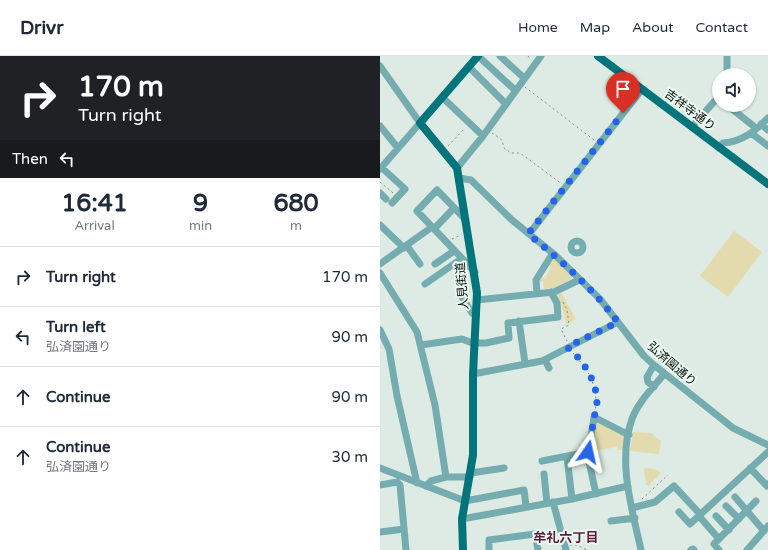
<!DOCTYPE html>
<html lang="en">
<head>
<meta charset="utf-8">
<style>
	body { margin:0; font-family:"Varela Round","Noto Sans JP",sans-serif; background:#f6f6f7; color:#1f2937; height:100vh; display:flex; flex-direction:column; font-size:15px; white-space:nowrap }
	* { box-sizing:border-box; margin:0 }
	p { font-size:13px; color:#747a83 }
	.icon { flex:none; width:22px; height:22px; fill:none; stroke:currentColor; stroke-width:2; stroke-linecap:round; stroke-linejoin:round }
	.map { position:relative; flex:1; overflow:hidden }
	.sheet { display:flex; flex-direction:column; background:#fff; width:380px }
	.sheet>* { flex:none }
	.hud { background:#202124; color:#fff; overflow:hidden }
	.fabs { position:absolute; left:332px; top:12px; display:grid; gap:8px }
	.fabs a { display:grid; place-items:center; width:44px; height:44px; border-radius:50%; background:#fff; box-shadow:0 1px 3px #0004; font-size:20px }
	.pin { position:absolute; display:grid; place-items:center; width:34px; height:34px; color:#fff; margin:-41px -17px; border-radius:50% 50% 50% 0; rotate:-45deg; box-shadow:0 0 4px #0007 }
	.pin .icon { rotate:45deg }
	.me { position:absolute; width:44px; margin:-22px; rotate:11deg; stroke-linejoin:round; filter:drop-shadow(0 0 3px #0008) }
	.turn { display:flex; align-items:center; gap:14px; height:84px; padding:0 12px; font-size:18px }
	.turn .icon { width:52px; height:52px; stroke-width:2.5 }
	.turn b { display:block; font-size:28px; line-height:34px }
	.then { display:flex; align-items:center; height:38px; padding:0 12px; background:#0003; gap:8px; font-size:15px }
	.eta { display:flex; justify-content:space-evenly; align-items:center; height:68px; text-align:center }
	.eta b { font-size:24px; font-weight:700; line-height:28px }
	ul { padding:0; list-style:none }
	li { display:flex; align-items:center; gap:12px; height:60px; padding:0 12px; border-top:1px solid #e0e1e3 }
	li div { flex:1 }
	li b { display:block; font-size:15px }
	li em { font-style:normal }
	header { display:flex; align-items:center; gap:24px; box-sizing:border-box; height:56px; padding:0 20px; background:#fff; border-bottom:1px solid #e0e1e3 }
	header strong { font-size:19px }
	nav { display:flex; gap:22px; margin-inline-start:auto; font-size:14px }
	main { display:flex; flex:1; min-height:0 }
	.map>svg:first-child { display:block }
	.green { fill:#e3dbad }
	.lines { fill:none; stroke-linecap:round; stroke-linejoin:round }
	.path { stroke:#848e89; stroke-width:1; stroke-dasharray:2 3; stroke-linecap:butt }
	.minor { stroke:#75acaf; stroke-width:7 }
	.major { stroke:#01757b; stroke-width:8 }
	.route { stroke:#2563eb; stroke-width:7; stroke-dasharray:0 12.6 }
	.labels { text-anchor:middle; stroke-width:4; stroke-linejoin:round; paint-order:stroke }
	.street-label { font-size:12px; fill:#0a0e0c; stroke:#eaf8f1 }
	.neighbourhood-label { font-size:13px; font-weight:bold; fill:#5f1d39; stroke:#eaf8f1 }
</style>
</head>
<body>
<header>
<strong>Drivr</strong>
<nav><a>Home</a><a>Map</a><a>About</a><a>Contact</a></nav>
</header>
<main>
<section class="sheet">
<div class="hud">
<div class="turn"><svg class="icon" aria-label="right" viewBox="0 0 24 24"><path d="M7 20v-9h11M14 6l5 5-5 5"/></svg><div><b>170 m</b>Turn right</div></div>
<div class="then">Then<svg class="icon" aria-label="left" viewBox="0 0 24 24"><path d="M17 20v-9H6M10 6l-5 5 5 5"/></svg></div>
</div>
<div class="eta">
<div><b>16:41</b><p>Arrival</p></div>
<div><b>9</b><p>min</p></div>
<div><b>680</b><p>m</p></div>
</div>
<ul>
<li><svg class="icon" aria-label="right" viewBox="0 0 24 24"><path d="M7 20v-9h11M14 6l5 5-5 5"/></svg><div><b>Turn right</b></div><em>170 m</em></li>
<li><svg class="icon" aria-label="left" viewBox="0 0 24 24"><path d="M17 20v-9H6M10 6l-5 5 5 5"/></svg><div><b>Turn left</b><p>弘済園通り</p></div><em>90 m</em></li>
<li><svg class="icon" aria-label="ahead" viewBox="0 0 24 24"><path d="M12 20V5M6 11l6-6 6 6"/></svg><div><b>Continue</b></div><em>90 m</em></li>
<li><svg class="icon" aria-label="ahead" viewBox="0 0 24 24"><path d="M12 20V5M6 11l6-6 6 6"/></svg><div><b>Continue</b><p>弘済園通り</p></div><em>30 m</em></li>
</ul>
</section>
<div class="map">
<svg width="388" height="494" viewBox="0 0 388 494">
	<rect width="100%" height="100%" fill="#ddebe4"/>
	<path class="green" d="M354 175 382 196 348 241 320 220Z
		M172 201 192 220V223L173 232 164 233 163 225 158 226 161 221 165 223 171 211 168 209Z
		M181 237 195 261 194 265 186 268 181 247 177 239Z
		M215 362 247 380 246 394H238L237 391 209 396Z
		M253 376 271 377 281 385 279 398 250 395Z
		M264 412 274 413 281 417 269 429H266Z"/>
	<g class="lines">
		<path class="path" d="M148 0 151 4
			M145 31 214 84
			M112 77 122 84 124 92 131 97H140L182 128
			M68 90 85 72
			M0 126 13 137
			M72 183 81 179
			M183 246 187 254 189 269 181 273 187 285
			M193 297C209 314 219 332 215 356
			M262 443 288 419
			M190 489H197L207 494"/>
		<path class="minor" d="M98 0 135 34
			M120 0 144 22
			M0 10 40 67 0 113
			M89 11 126 48
			M347 19V0
			M62 41 103 80
			M347 49 376 72
			M381 68 388 74
			M0 70 18 92
			M312 71 339 40
			M371 77 388 90
			M339 92 343 87C362 86 375 75 388 62
			M1 111 25 133 12 147
			M77 112 103 80 161 0
			M79 122 91 124 132 164 175 199 220 243 264 300 274 309 353 372 388 389
			M0 137 6 143
			M85 163 57 134 37 155 95 216
			M0 169 24 192
			M54 173 74 152
			M149 178 262 33
			M191 191a6 6 0 1 1 12 0a6 6 0 1 1-12 0Z
			M27 190 40 208
			M0 208 52 171
			M55 208 74 195
			M0 217 37 276 55 349 66 421
			M45 228 81 203
			M157 237 156 224 171 200
			M82 241 92 257 96 259
			M97 244 174 236 199 224
			M139 265 145 307
			M0 274 9 293 17 340 37 427
			M95 287H106L129 282 128 267 178 261 177 247 171 236
			M41 289 82 283 95 288
			M165 304 169 312
			M93 318 162 305 238 266
			M274 331 268 326 267 321 274 309
			M187 401 192 443
			M162 405 208 396
			M0 412 85 445 144 434 146 450
			M370 412 387 430 388 428
			M91 417 124 412
			M164 418 167 447
			M17 426 20 429 26 494
			M0 429 17 426
			M46 430 51 425 66 421H90
			M216 438 208 401 214 361 249 379
			M355 441 384 475
			M173 446 186 494
			M346 450 359 463
			M252 452 275 446 294 430 320 458
			M299 456 310 468 388 396
			M319 460 339 483
			M336 460 349 474
			M82 463 192 443 248 430
			M231 465 255 462
			M0 476 24 473
			M109 494V484L155 478 158 494
			M261 494C252 453 237 405 252 363 258 346 273 332 284 318
			M311 494 313 493 314 494
			M339 494 334 488 376 445
			M367 494 388 470"/>
		<path class="major" d="M218 0 388 128
			M83 494 82 463 93 399V318L97 237 77 112 40 67 98 0"/>
	</g>
	<g class="lines">
		<path class="route" d="M208 396 217 346C217 326 203 303 187 291L238 266C213 233 181 204 148 178L243 57"/>
	</g>
	<g class="labels">
		<g class="street-label">
			<text transform="translate(310 54) rotate(37)" y="4">吉祥寺通り</text>
			<text transform="translate(82 230) rotate(-95)" y="4">人見街道</text>
			<text transform="translate(292 308) rotate(41)" y="4">弘済園通り</text>
		</g>
		<g class="neighbourhood-label">
			<text x="186" y="486">牟礼六丁目</text>
		</g>
	</g>
</svg>
<div class="fabs">
<a><svg class="icon" aria-label="sound" viewBox="0 0 24 24"><path d="M4 9h4l5-4v14l-5-4H4zM17 9q2 3 0 6"/></svg></a>
</div>
<div class="pin" style="left:243px;top:57px;background:#d93025"><svg class="icon" aria-label="arrive" viewBox="0 0 24 24"><path d="M6 21V4h12l-3 4 3 4H6"/></svg></div>
<svg class="me" style="left:208px;top:396px" viewBox="-20 -20 40 40"><path d="M0-17L14 15 0 8-14 15z" fill="#2563eb" stroke="#fff" stroke-width="4"/></svg>
</div>
</main>
</body>
</html>
